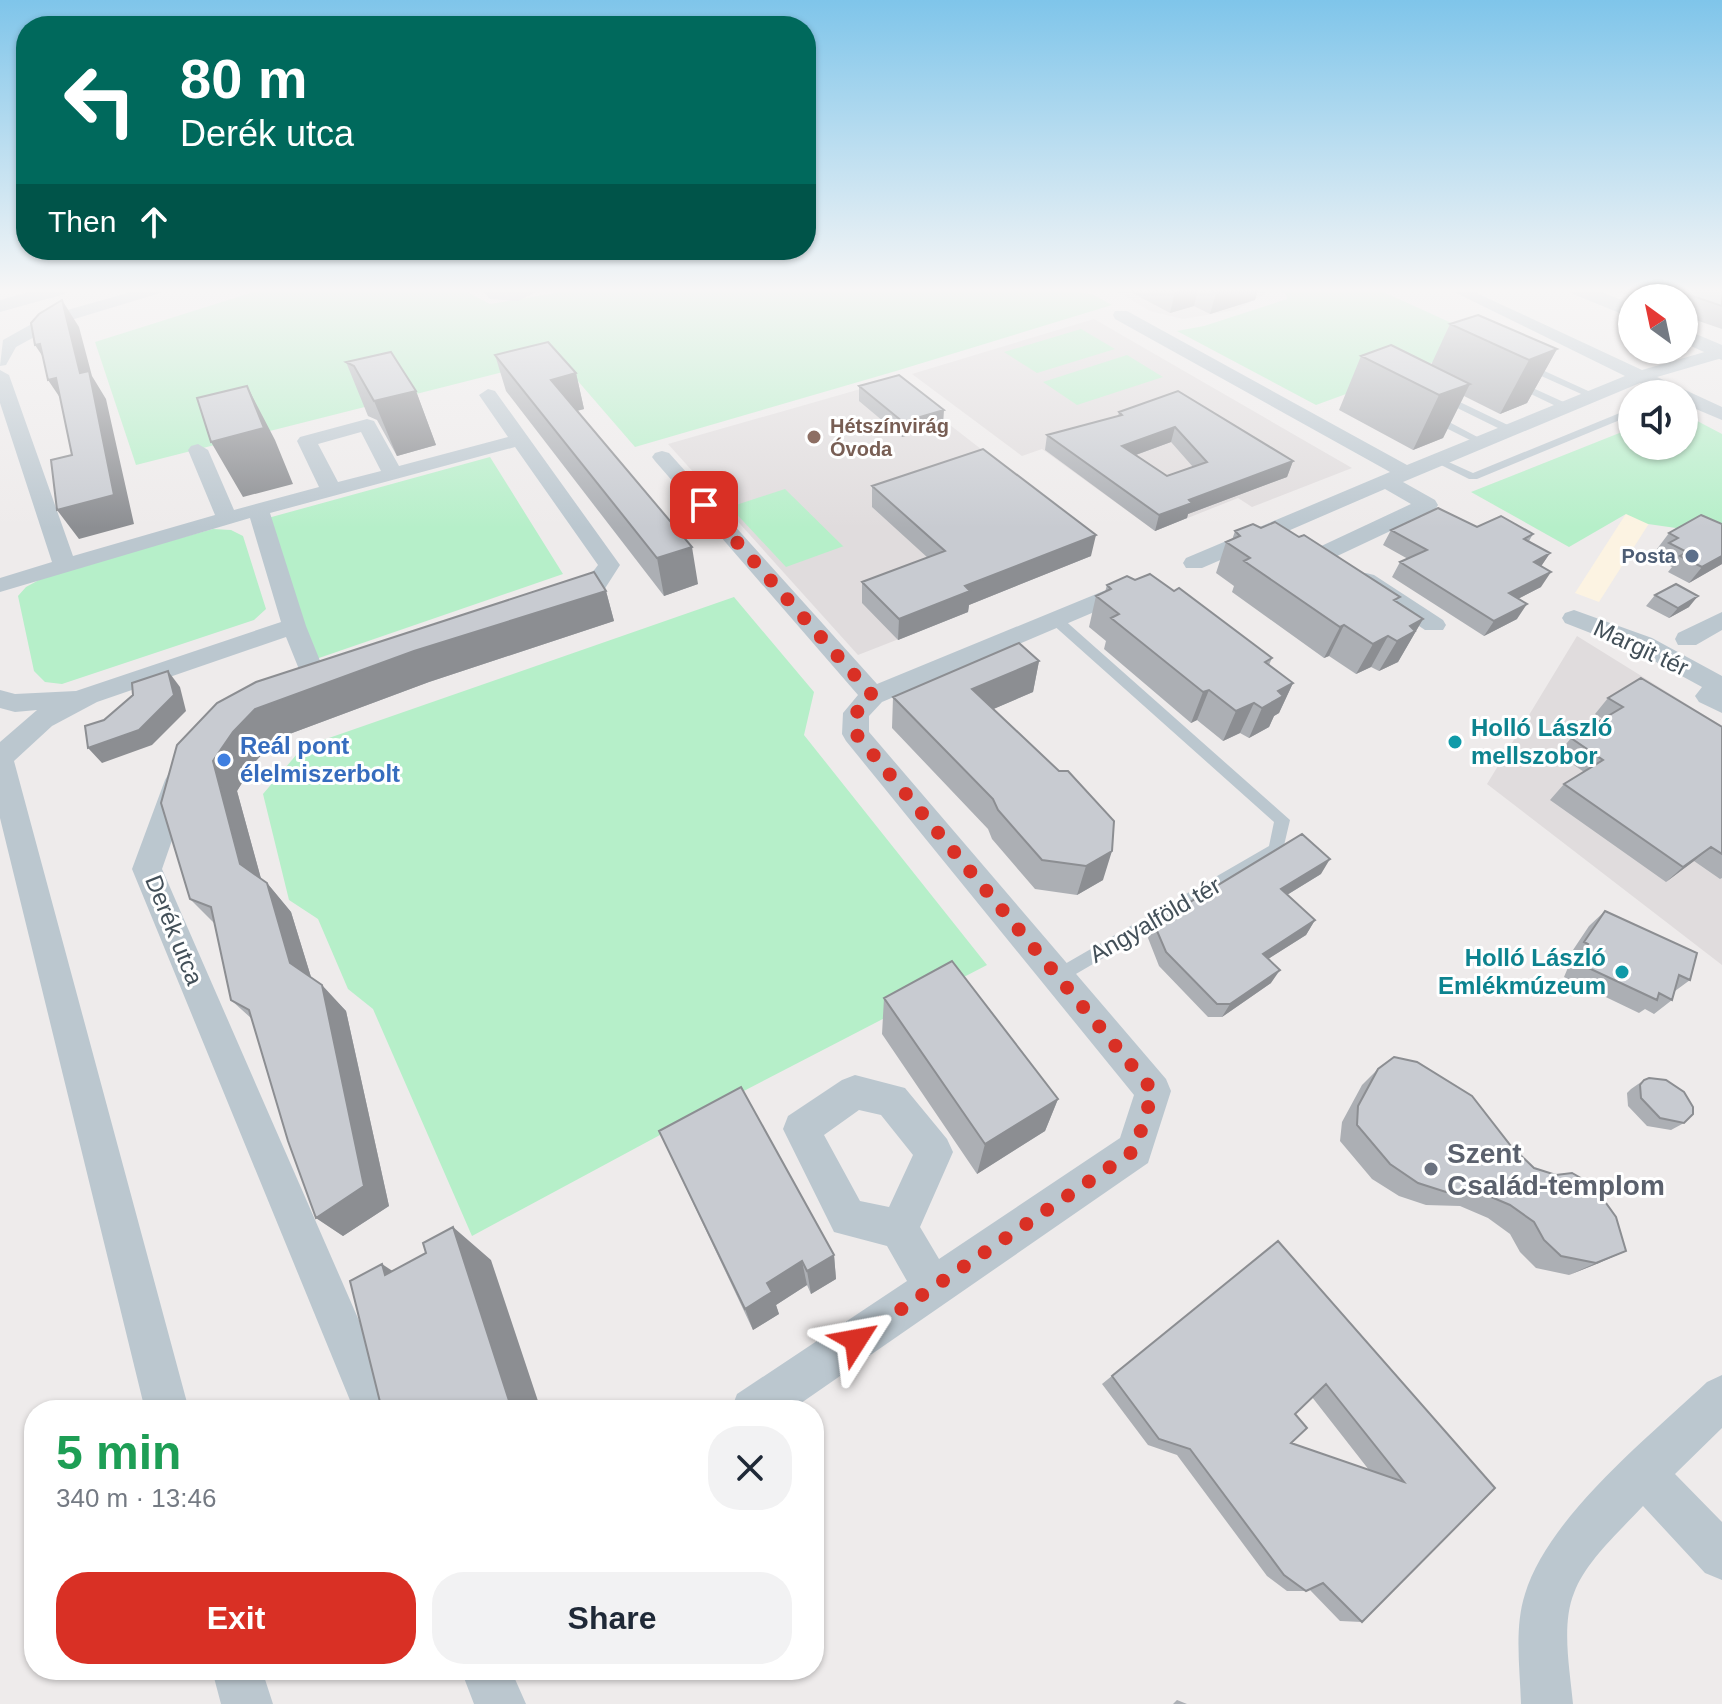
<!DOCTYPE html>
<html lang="en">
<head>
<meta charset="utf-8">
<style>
	body { margin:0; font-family:Helvetica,sans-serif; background:#f2f2f3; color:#1f2937; height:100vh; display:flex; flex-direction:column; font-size:30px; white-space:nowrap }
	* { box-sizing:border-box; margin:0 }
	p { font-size:26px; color:#747a83 }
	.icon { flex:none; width:44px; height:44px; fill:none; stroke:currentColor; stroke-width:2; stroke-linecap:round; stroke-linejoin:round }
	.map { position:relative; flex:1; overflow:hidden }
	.details { position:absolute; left:24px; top:1400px; width:800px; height:280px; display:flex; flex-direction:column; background:#fff; border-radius:32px; box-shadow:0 2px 6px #0004 }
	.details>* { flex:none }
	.hud { position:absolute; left:16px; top:16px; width:800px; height:244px; border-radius:32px; box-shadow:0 2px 6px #0004; background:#00695c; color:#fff; overflow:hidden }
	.needle { width:52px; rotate:327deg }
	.buttons { position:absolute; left:1618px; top:284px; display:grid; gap:16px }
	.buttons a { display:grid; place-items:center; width:80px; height:80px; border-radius:50%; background:#fff; box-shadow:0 2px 6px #0004; font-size:40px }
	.pin { position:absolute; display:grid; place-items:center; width:68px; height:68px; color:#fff; margin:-34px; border-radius:16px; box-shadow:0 4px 12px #0006 }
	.me { position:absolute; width:88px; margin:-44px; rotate:56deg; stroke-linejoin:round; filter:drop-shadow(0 0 6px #0008) }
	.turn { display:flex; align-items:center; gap:28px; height:168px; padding:0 32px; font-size:36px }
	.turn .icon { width:104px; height:104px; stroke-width:2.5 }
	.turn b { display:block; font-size:56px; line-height:68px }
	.then { display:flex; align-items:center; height:76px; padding:0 32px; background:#0003; gap:16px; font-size:30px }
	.round { display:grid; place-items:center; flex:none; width:84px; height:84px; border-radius:32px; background:#f2f2f3 }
	.summary { display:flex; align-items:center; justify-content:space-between; height:136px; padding:0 32px }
	h1 { font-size:48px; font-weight:700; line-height:60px; color:#1e9e55 }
	.primary-button { display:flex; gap:16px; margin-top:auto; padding:16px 32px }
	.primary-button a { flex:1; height:92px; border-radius:32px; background:#d93025; color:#fff; font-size:32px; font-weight:700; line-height:92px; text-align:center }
	.primary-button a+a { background:#f2f2f3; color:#1f2937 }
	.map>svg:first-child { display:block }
	.commercial { fill:#fcf3e2 }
	.education { fill:#e0dcdd }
	.green { fill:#b6efc9 }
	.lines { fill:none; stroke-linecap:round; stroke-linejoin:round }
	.service { fill:#bbc7cf; fill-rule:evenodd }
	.minor { fill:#bbc7cf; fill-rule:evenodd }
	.tertiary { fill:#bbc7cf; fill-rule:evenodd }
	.wall { fill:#acafb4; fill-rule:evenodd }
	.shaded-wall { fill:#8c8e92 }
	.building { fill:#c8cbd1; stroke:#8c8e92; stroke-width:2; fill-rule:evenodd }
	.route { stroke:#d93025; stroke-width:14; stroke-dasharray:0 25.2 }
	.education-dot { fill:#8d6e63; stroke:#fff; stroke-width:3 }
	.service-dot { fill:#5c6f8a; stroke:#fff; stroke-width:3 }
	.culture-dot { fill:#0f9aa8; stroke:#fff; stroke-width:3 }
	.shop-dot { fill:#3f7fe0; stroke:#fff; stroke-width:3 }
	.worship-dot { fill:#6b7280; stroke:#fff; stroke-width:3 }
	.labels { text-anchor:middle; stroke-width:6; stroke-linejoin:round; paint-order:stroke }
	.far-education-label { font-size:20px; font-weight:bold; fill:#785e54; stroke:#fff; text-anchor:start }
	.far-service-label { font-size:20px; font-weight:bold; fill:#4e5e75; stroke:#fff; text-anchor:end }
	.street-label { font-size:24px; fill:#435059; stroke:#fff }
	.culture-label { font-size:24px; font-weight:bold; fill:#0d838f; stroke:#fff; text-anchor:start }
	.shop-label { font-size:24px; font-weight:bold; fill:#366cbe; stroke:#fff; text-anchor:start }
	.near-worship-label { font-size:28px; font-weight:bold; fill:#5b616d; stroke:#fff; text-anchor:start }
</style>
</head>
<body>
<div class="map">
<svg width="1722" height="1704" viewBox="0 0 1722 1704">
	<rect width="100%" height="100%" fill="#eeebeb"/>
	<path class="commercial" d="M1638 495 1662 503 1599 602 1575 593Z"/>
	<path class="education" d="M1115 290H1264L1266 293 1236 310 1183 319 1150 311Z
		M1094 319 1352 468 1252 507 1238 498 1155 531 1042 449 1022 456 912 374Z
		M892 380 999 463 981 470 1091 556 975 602 964 592 952 597 968 612 858 655 668 444Z
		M1577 636 1722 726V965L1487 784Z"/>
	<path class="green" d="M260 290H469L467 292 490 304 573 290H1055L1092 294 1112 305 896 371 635 447 558 358 136 465 95 342Z
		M1277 290H1379L1491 341 1316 405 1177 331 1204 326 1287 299 1286 294Z
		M1081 329 1115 349 1037 373 1004 352Z
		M1127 355 1163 377 1077 405 1043 382Z
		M1684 414 1722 434V544L1683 529 1648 524 1626 514 1569 547 1471 492 1632 428V446H1684Z
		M490 457 563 574 316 659 268 518Z
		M785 489 843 546H844L786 567 730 507Z
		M213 529 231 530 243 536 266 609 254 620 62 684 45 682 34 671 18 596 26 587 50 574Z
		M734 597 814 692 804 735 987 965 686 1121 472 1236 373 1009 348 989 318 919 289 900 263 794 303 747Z"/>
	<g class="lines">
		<path class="service" d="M1521 363H1527L1597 395 1588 397 1521 367Z
			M1513 379 1568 404 1569 406 1560 408 1510 384 1508 382Z
			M1441 393 1512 427 1513 429 1504 431 1437 398 1436 396Z
			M1632 408V415L1477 479H1469L1433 461 1442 459 1473 473Z
			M1426 414H1434L1485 441 1476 443 1426 418Z
			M1056 616 1061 617 1290 820 1282 854 1057 985 1051 982 1048 977 1051 972 1269 846 1274 822 1051 623 1050 620Z"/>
		<path class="minor" d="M138 290H162L160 293 58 324 16 347 6 365 0 366 3 340 46 316Z
			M482 290H540L518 301 490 299Z
			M1450 290H1470L1642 370 1722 347V358L1657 377 1722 407V420L1684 404V394H1663L1640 383 1403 482 1435 500 1438 505 1435 510 1333 558H1317L1314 553 1317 548 1411 504 1385 489 1202 568H1186L1183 563 1186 558 1390 472 1115 319 1113 315 1115 311H1127L1407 465 1625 376Z
			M1637 290H1656L1646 298H1632V302L1628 301V295Z
			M0 370 9 375 73 556 215 515 188 450 191 446 198 444 208 450 234 510 319 487 297 441 300 437 367 419 374 421 399 466 508 437 479 395 488 389 495 391 620 565 604 590 563 603 555 601 551 596C565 580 581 589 598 565L515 447 270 513 306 626 329 683 325 689 316 692 307 689 286 637 97 702 52 726 14 761 189 1410H145L0 818V742L37 710 15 712 0 708V690L15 694 76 691 281 622 250 518 0 592V578L52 562 0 403ZM361 432 381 471 338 482 318 444Z
			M662 451 669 453 877 684 1123 583H1139L1143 588 1139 593 882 702 869 716V732L1166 1079 1171 1091 1148 1163 791 1410H731L737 1394 907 1281 887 1246 834 1232 783 1129 788 1116 842 1080 855 1075 905 1088 947 1139 953 1152 920 1227 939 1259 1120 1138 1134 1095 846 741 842 734 843 713 858 695 655 461 652 457 655 453ZM859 1110 881 1115 913 1155 889 1207 860 1201 824 1135Z
			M1366 573 1374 575 1443 620 1446 625 1443 630H1425L1358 585 1354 580 1358 575Z
			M1574 610 1652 638 1722 676V713L1699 702 1695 696 1702 687 1634 650 1565 623 1562 618 1565 613Z
			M1722 612V630L1696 645H1678L1675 639 1678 633Z
			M179 770 189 773 193 780 162 869 398 1410H354L132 869 165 780 169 773Z
			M1722 1375V1428L1675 1474 1722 1522V1580L1705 1573 1643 1506C1620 1531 1586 1561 1574 1593 1561 1625 1570 1670 1573 1704H1521C1520 1669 1514 1628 1525 1594 1548 1517 1649 1437 1707 1382Z
			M212 1670H262L273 1704H221Z
			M461 1670H511L526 1704H474Z"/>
		<path class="tertiary" d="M36 290H68L65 294 0 312V300Z
			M1570 290H1597L1632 304V318L1573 294Z
			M1684 329 1722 345V360L1684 343Z"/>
	</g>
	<path class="wall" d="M1127 290H1258L1255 300 1210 314 1194 306 1170 313Z
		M1615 290H1633L1625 294Z
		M1647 290H1722V329L1684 316V298H1642Z
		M1450 324 1557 349 1527 403 1500 414 1464 396 1443 438 1413 450 1339 410 1361 356 1431 365Z
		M495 355 576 373 584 409 577 411 698 584 664 596 506 391Z
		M346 362 416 391 436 445 397 456 377 420 368 416Z
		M859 386 943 425 902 437 859 401Z
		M1119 412 1293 461 1287 477 1188 514 1187 518 1155 531 1045 450 1047 435 1118 416ZM1171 442 1193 467 1167 476 1136 455Z
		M872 486 1091 556 969 605 968 612 898 640 862 603V582L928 558 872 507Z
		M1722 524V564L1689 583 1668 572 1672 567 1656 559 1662 552 1657 549 1669 533Z
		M1477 527 1533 534 1529 541 1550 553 1541 566V587L1518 599 1517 619 1484 636 1392 577 1400 562 1408 559 1383 545 1391 530Z
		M1235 531 1397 602 1423 619 1398 662 1379 671 1371 667 1356 674 1329 656 1324 658 1232 592 1234 586 1216 573 1226 542 1232 540Z
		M1107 585 1272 658 1269 665 1293 683 1279 713 1274 716 1269 727 1249 738 1240 733 1223 741 1197 720 1191 723 1104 649 1106 641 1089 627 1096 596 1105 592Z
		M606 591 614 621 429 682 276 739 255 762 237 791 261 879 267 883 291 912 311 977 346 1011 389 1206 343 1236 316 1218 252 1019 231 1000 215 924 190 899 177 745Z
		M1655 595 1689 607 1669 618 1646 606Z
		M1039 661 1033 692 993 709 1103 880 1077 895 1035 889 992 839 988 829 892 728 893 697Z
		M1608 698 1722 727V878L1720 879 1694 861 1666 882 1550 800 1564 784 1584 772 1558 754 1571 738 1603 719 1595 714Z
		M1321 874 1287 895 1315 920 1306 935 1268 959 1271 983 1222 1017H1208L1159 966 1148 938 1154 924Z
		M1605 911 1690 980 1675 991 1672 1000 1654 1014 1645 1009 1639 1013 1564 977 1572 958 1569 956 1589 926Z
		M884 998 1058 1099 1045 1131 977 1174 882 1034Z
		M1378 1069 1599 1263 1569 1275 1536 1268 1520 1252 1510 1234 1488 1218 1460 1206 1426 1205 1399 1196 1372 1179 1340 1141 1342 1122 1362 1085Z
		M1644 1080 1684 1123 1671 1130 1647 1126 1628 1106 1627 1093 1631 1089Z
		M659 1131 834 1255 836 1279 811 1294 807 1285 776 1305 779 1314 753 1330Z
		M1278 1241 1495 1488 1362 1622 1340 1621 1309 1589 1306 1591H1287L1267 1576 1177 1455 1148 1445 1102 1384ZM1312 1397 1369 1470 1291 1443 1295 1414Z
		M1177 1700 1187 1704H1173Z"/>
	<path class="shaded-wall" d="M1183 290H1198L1194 306 1170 313 1175 292Z
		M1227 290H1258L1255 300 1210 314 1216 293Z
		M62 300 79 327 92 376 106 399 134 524 79 539 57 510 114 495 80 373Z
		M40 344 53 372 35 345Z
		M1557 349 1527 403 1500 414 1529 360Z
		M576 373 584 409 560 415 551 380Z
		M56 378 67 408 48 380Z
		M1470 384 1443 438 1413 450 1439 395Z
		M247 386 275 440 293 484 243 497 211 442Z
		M416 391 436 445 397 456 374 401Z
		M944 410 943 425 902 437 903 422Z
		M1175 427 1171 442 1119 461 1122 446Z
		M1293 461 1287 477 1188 514 1187 518 1155 531 1159 515 1189 500Z
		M1096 535 1091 556 969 605 968 612 898 640 899 619 965 586Z
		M692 547 698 584 664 596 657 558Z
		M1550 553 1540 568 1534 562Z
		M1722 556V564L1689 583 1702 567Z
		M1551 572 1541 587 1500 608 1509 593Z
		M606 591 614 621 429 682 276 739 255 762 237 791 265 893 240 864 213 761 233 732 255 709 414 651Z
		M1698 596 1689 607 1669 618 1678 608Z
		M1527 604 1517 619 1484 636 1494 621Z
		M1423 619 1398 662 1379 671 1397 641 1410 626Z
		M1344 625 1329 656 1324 658 1340 627Z
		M1388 636 1371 667 1356 674 1373 644Z
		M1039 661 1033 692 968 720 972 689Z
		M168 671 180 687 186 711 152 745 102 763 88 748Z
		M1293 683 1279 713 1274 716 1269 727 1249 738 1262 708 1278 691Z
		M1209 690 1197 720 1191 723 1203 692Z
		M1254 703 1240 733 1223 741 1236 711Z
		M1711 847 1694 861 1666 882 1683 867Z
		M1112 851 1103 880 1077 895 1086 866Z
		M1330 859 1321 874 1272 904 1281 889Z
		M267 883 291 912 315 990 290 963Z
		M1315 920 1306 935 1254 968 1263 954Z
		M1280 970 1271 983 1222 1017 1230 1004Z
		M322 985 346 1011 389 1206 343 1236 316 1218Z
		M1058 1099 1045 1131 977 1174 985 1144Z
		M453 1227 491 1260 541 1410H512Z
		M1626 1251 1599 1263 1569 1275 1596 1263Z
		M834 1255 836 1279 811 1294 807 1271Z
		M802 1261 807 1285 776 1305 779 1314 753 1330 745 1309 767 1283Z
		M382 1264 427 1294 385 1275Z"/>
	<path class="building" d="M1209 290H1227L1216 293Z
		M1675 290H1722V306Z
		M62 300 80 373 89 371 114 495 57 510 51 460 72 455 56 378 48 380 40 344 35 345 31 323 39 314Z
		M1478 315 1557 349 1529 360 1450 324Z
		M548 342 576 373 551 380 692 547 657 558 495 355Z
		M1391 345 1470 384 1439 395 1361 356Z
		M391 352 416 391 374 401 354 366 346 362Z
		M899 375 944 410 903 422 859 386Z
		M247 386 264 428 211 442 197 398Z
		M1178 391 1293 461 1189 500 1192 503 1159 515 1047 435 1122 415 1119 412ZM1175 427 1207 462 1167 476 1122 446Z
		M983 449 1096 535 965 586 970 591 899 619 862 582 945 551 872 486Z
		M1438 508 1477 527 1501 516 1533 534 1524 539 1550 553 1534 562 1551 572 1509 593 1527 604 1494 621 1400 562 1427 550 1391 530Z
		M1701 515 1722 524V556L1702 567 1680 556 1687 552 1669 543 1678 538 1669 533Z
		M1275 522 1299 537 1304 535 1400 597 1394 600 1423 619 1410 626 1415 631 1397 641 1388 636 1373 644 1344 625 1340 627 1244 561 1250 558 1226 542 1240 536 1235 531 1253 524 1261 528Z
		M594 572 606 591 414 651 255 709 233 732 213 761 240 864 267 883 290 963 322 985 364 1186 316 1218 288 1141 249 1010 231 1000 211 907 190 899 161 803 177 745 217 703 256 682Z
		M1150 574 1174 591 1179 588 1272 658 1265 662 1293 683 1278 691 1283 696 1262 708 1254 703 1236 711 1209 690 1203 692 1111 618 1119 614 1096 596 1111 589 1107 585 1127 576 1135 580Z
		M1676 584 1698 596 1678 608 1655 595Z
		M1019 643 1039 661 972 689 1059 771H1068L1114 821 1112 851 1086 866 1042 860 998 810 993 799 893 697Z
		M168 671 174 695 139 730 88 748 85 726 104 720 133 695 132 683Z
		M1641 678 1722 727V854L1711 847 1683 867 1564 784 1603 760 1571 738 1623 707 1608 698Z
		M1302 834 1330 859 1281 889 1315 920 1263 954 1280 970 1230 1004H1217L1166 952 1154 924Z
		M1605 911 1697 953 1690 980 1679 975 1672 1000 1659 993 1657 1000 1580 964 1588 944 1584 942Z
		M952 961 1058 1099 985 1144 884 998Z
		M1394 1057 1417 1062 1472 1096 1511 1146 1534 1168 1556 1175 1572 1173 1593 1185 1616 1217 1626 1251 1596 1263 1561 1256 1544 1240 1534 1222 1510 1205 1482 1193 1446 1192 1418 1183 1390 1164 1357 1125 1358 1106 1378 1069Z
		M1649 1078 1666 1080 1684 1092 1693 1107V1114L1684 1123 1660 1118 1641 1098 1640 1085 1644 1080Z
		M741 1087 834 1255 807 1271 802 1261 767 1283 772 1292 745 1309 659 1131Z
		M453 1227 512 1410H382L350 1281 382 1264 385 1275 426 1253 423 1243Z
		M1278 1241 1495 1488 1362 1622 1323 1583 1306 1591 1284 1575 1190 1449 1159 1439 1112 1376ZM1326 1384 1404 1482 1291 1443 1307 1428 1295 1414Z"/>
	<linearGradient id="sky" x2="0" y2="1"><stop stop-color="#7fc5ea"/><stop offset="0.55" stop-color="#f7f6f6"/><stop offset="1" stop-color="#f7f6f6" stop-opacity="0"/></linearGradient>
	<rect width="1722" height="528" fill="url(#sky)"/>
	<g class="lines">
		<path class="route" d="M704 505 873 696 856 713V734L1153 1091 1135 1150 856 1340"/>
	</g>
	<circle class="education-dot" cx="814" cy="437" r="8"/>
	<circle class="service-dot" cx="1692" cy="556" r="8"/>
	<g class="culture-dot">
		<circle cx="1455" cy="742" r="8"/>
		<circle cx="1622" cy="972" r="8"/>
	</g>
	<circle class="shop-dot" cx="224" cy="760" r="8"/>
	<circle class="worship-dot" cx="1431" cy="1169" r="8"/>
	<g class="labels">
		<g class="far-education-label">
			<text x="830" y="433">Hétszínvirág<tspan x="830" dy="23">Óvoda</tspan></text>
		</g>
		<g class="far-service-label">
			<text x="1676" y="563">Posta</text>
		</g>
		<g class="street-label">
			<text transform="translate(1641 648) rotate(25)" y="8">Margit tér</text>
			<text transform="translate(1155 920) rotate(-30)" y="8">Angyalföld tér</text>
			<text transform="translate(174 930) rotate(68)" y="8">Derék utca</text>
		</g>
		<g class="culture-label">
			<text x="1471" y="736">Holló László<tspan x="1471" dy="28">mellszobor</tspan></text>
			<text x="1606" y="966" text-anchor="end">Holló László<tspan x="1606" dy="28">Emlékmúzeum</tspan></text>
		</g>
		<g class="shop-label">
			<text x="240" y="754">Reál pont<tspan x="240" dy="28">élelmiszerbolt</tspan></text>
		</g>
		<g class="near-worship-label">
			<text x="1447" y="1163">Szent<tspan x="1447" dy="32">Család-templom</tspan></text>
		</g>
	</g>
</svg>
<div class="buttons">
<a><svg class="needle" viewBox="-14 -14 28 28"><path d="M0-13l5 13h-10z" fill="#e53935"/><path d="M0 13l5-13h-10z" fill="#747a83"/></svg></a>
<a><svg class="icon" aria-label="sound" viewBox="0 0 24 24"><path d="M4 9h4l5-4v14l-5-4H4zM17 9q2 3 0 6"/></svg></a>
</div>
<div class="pin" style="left:704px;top:505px;background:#d93025"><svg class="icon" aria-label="arrive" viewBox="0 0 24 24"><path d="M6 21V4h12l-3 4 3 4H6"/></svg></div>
<svg class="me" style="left:856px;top:1340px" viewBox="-20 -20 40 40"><path d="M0-17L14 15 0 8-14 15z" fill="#d93025" stroke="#fff" stroke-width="4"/></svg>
<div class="hud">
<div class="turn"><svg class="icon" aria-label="left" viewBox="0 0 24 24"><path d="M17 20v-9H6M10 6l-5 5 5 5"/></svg><div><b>80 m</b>Derék utca</div></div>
<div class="then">Then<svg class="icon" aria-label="ahead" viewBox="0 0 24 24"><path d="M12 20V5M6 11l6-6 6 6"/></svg></div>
</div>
<section class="details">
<div class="summary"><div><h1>5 min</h1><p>340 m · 13:46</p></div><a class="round"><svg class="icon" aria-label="close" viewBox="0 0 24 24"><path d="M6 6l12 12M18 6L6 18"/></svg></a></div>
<div class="primary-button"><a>Exit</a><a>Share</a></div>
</section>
</div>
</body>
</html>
